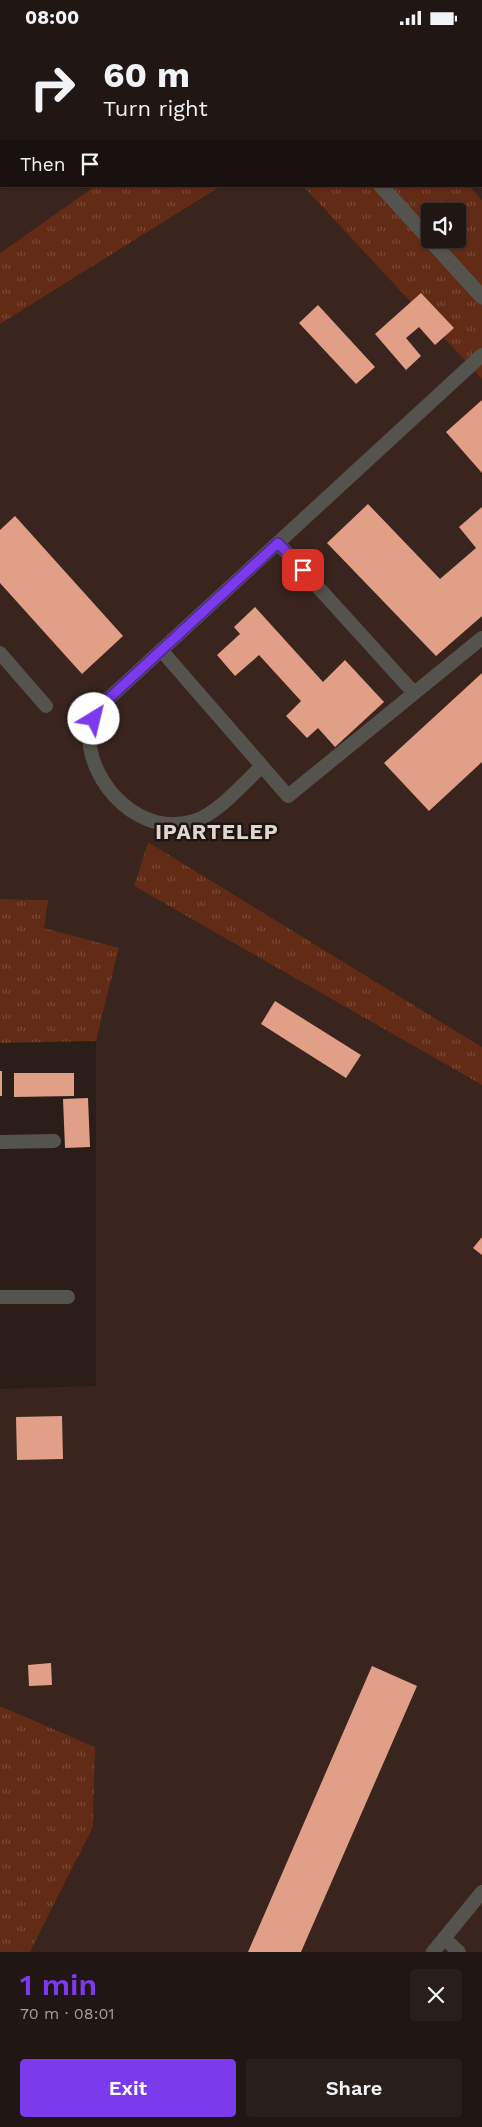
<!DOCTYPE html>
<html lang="en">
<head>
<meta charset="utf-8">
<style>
	body { margin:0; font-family:"Work Sans",sans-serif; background:#281f1c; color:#f1f3f6; height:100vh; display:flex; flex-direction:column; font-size:19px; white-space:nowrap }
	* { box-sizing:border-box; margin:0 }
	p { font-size:16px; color:#a29fa0 }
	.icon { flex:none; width:28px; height:28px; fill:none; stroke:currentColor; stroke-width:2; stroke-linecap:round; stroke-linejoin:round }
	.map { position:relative; height:1917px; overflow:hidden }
	.details { display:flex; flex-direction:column; background:#201613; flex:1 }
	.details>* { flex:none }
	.banner { position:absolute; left:0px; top:0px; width:482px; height:152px; box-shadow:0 1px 4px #0004,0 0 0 1px #3d3533; background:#201613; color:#f1f3f6; overflow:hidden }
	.tools { position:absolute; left:421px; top:168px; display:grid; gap:10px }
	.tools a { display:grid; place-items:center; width:45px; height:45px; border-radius:5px; background:#201613; box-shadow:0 1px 4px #0004,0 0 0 1px #3d3533; font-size:25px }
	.pin { position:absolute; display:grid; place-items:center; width:42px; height:42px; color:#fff; margin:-21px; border-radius:10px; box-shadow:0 2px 8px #0006 }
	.me { position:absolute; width:55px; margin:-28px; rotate:36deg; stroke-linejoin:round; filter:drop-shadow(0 0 4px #0008) }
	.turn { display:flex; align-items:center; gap:18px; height:105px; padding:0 20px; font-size:22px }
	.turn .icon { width:65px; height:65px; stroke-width:2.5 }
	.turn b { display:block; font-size:35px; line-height:42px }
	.then { display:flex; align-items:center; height:48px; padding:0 20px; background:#0003; gap:10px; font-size:19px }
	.round { display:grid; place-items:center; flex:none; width:52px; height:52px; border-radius:5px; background:#281f1c }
	.head { display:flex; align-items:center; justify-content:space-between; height:85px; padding:0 20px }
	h1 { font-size:30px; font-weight:600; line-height:38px; color:#7c3aed }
	.primary-button { display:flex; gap:10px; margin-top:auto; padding:10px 20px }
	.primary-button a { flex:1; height:58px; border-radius:5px; background:#7c3aed; color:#fff; font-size:20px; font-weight:600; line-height:58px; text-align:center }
	.primary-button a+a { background:#281f1c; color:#f1f3f6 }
	.status { display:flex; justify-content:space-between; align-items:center; height:35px; padding:0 25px; background:#201613; direction:ltr }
	.status svg { height:14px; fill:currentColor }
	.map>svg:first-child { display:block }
	.built { fill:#39251e }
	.grass { fill:url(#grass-tufts); fill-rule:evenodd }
	.building { fill:#e29f87 }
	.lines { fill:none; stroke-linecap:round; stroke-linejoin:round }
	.lane { stroke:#55534d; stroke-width:14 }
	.street { stroke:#55534d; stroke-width:15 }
	.route-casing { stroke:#51269a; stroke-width:12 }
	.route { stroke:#7c3aed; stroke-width:9 }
	.labels { text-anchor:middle; stroke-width:5; stroke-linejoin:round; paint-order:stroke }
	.district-label { font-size:21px; font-weight:bold; letter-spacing:1px; fill:#dfd6d2; stroke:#211510 }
</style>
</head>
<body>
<div class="status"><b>08:00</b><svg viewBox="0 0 49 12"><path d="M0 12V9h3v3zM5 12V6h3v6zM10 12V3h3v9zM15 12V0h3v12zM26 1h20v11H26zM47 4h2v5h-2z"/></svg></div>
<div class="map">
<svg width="482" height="1917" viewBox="0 0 482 1917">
	<defs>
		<pattern id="grass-tufts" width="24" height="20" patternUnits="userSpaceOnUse" patternTransform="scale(1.25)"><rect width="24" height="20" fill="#622b15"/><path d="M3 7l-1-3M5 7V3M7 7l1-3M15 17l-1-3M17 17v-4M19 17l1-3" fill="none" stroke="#784936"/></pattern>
	</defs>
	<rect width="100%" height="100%" fill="#2b1e19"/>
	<path class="built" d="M0 0 165 1H1V151H95L0 218Z
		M454 0H482V165L469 151H481V1H452Z
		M221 151H303L482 344V1012L148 807 134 851 482 1050V1917H30L93 1792 95 1712 0 1671V1354L96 1351V1006L119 914 43 893 48 865 0 864V289Z"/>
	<path class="grass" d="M164 0H454L452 1Z
		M95 151H221L0 289V218Z
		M303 151H469L482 165V344ZM430 176H458V204H430Z
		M148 807 482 1012V1050L134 851Z
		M0 864 48 865 44 893 119 913 96 1006 0 1008Z
		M0 1671 95 1712 93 1792 30 1917H0Z"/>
	<path class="building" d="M421 258 454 293 435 310 419 292 406 303 421 321 406 335 375 299Z
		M318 270 375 332 356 349 299 288Z
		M482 365V438L446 397Z
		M368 469 440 544 476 513 459 492 482 472V581L436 621 327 508Z
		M15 481 123 601 82 639 0 548V495Z
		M255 572 323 647 345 625 384 667 335 712 318 693 307 703 286 681 301 666 259 620 235 641 217 620 240 599 234 592Z
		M482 638V727L429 776 384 728Z
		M275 966 361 1020 346 1043 261 989Z
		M0 1036H2V1061H0Z
		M14 1038H74V1061L14 1062Z
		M88 1063 90 1112 65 1113 63 1064Z
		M482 1202V1220L473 1213Z
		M62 1381 63 1424 17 1425 16 1382Z
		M51 1628 52 1650 29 1651 28 1630Z
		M372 1631 417 1651 301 1917H248Z"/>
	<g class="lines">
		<path class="lane" d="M278 508 414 658
			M161 615 288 761 482 603
			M0 618 46 671
			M262 731C244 748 217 779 194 786 142 803 89 751 89 699 89 688 100 675 106 666L482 320
			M0 1107 54 1106
			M0 1262H68
			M444 1903 459 1917
			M433 1917 482 1857"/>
		<path class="street" d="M242 0 244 1
			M368 1 370 0
			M381 151 482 262"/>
	</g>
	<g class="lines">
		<g class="route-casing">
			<path id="route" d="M94 684 106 666 278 508 303 535"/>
		</g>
		<use href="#route" class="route"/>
	</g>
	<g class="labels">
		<g class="district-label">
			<text x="217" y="804">IPARTELEP</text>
		</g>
	</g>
</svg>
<div class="tools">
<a><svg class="icon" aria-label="sound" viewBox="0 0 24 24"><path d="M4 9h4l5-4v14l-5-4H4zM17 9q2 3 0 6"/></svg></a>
</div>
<div class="pin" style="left:303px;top:535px;background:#d93025"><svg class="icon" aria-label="arrive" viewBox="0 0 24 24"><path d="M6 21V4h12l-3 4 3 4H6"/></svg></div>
<svg class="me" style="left:94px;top:684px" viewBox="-20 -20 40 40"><circle r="19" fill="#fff"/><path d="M0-13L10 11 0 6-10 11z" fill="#7c3aed"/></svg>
<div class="banner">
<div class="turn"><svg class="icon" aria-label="right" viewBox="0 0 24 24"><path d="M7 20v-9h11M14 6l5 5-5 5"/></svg><div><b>60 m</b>Turn right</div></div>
<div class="then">Then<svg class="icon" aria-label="arrive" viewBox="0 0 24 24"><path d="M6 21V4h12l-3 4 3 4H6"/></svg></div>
</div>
</div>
<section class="details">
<div class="head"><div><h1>1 min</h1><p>70 m · 08:01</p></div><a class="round"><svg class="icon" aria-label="close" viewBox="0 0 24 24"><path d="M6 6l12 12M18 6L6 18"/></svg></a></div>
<div class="primary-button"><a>Exit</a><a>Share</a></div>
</section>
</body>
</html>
